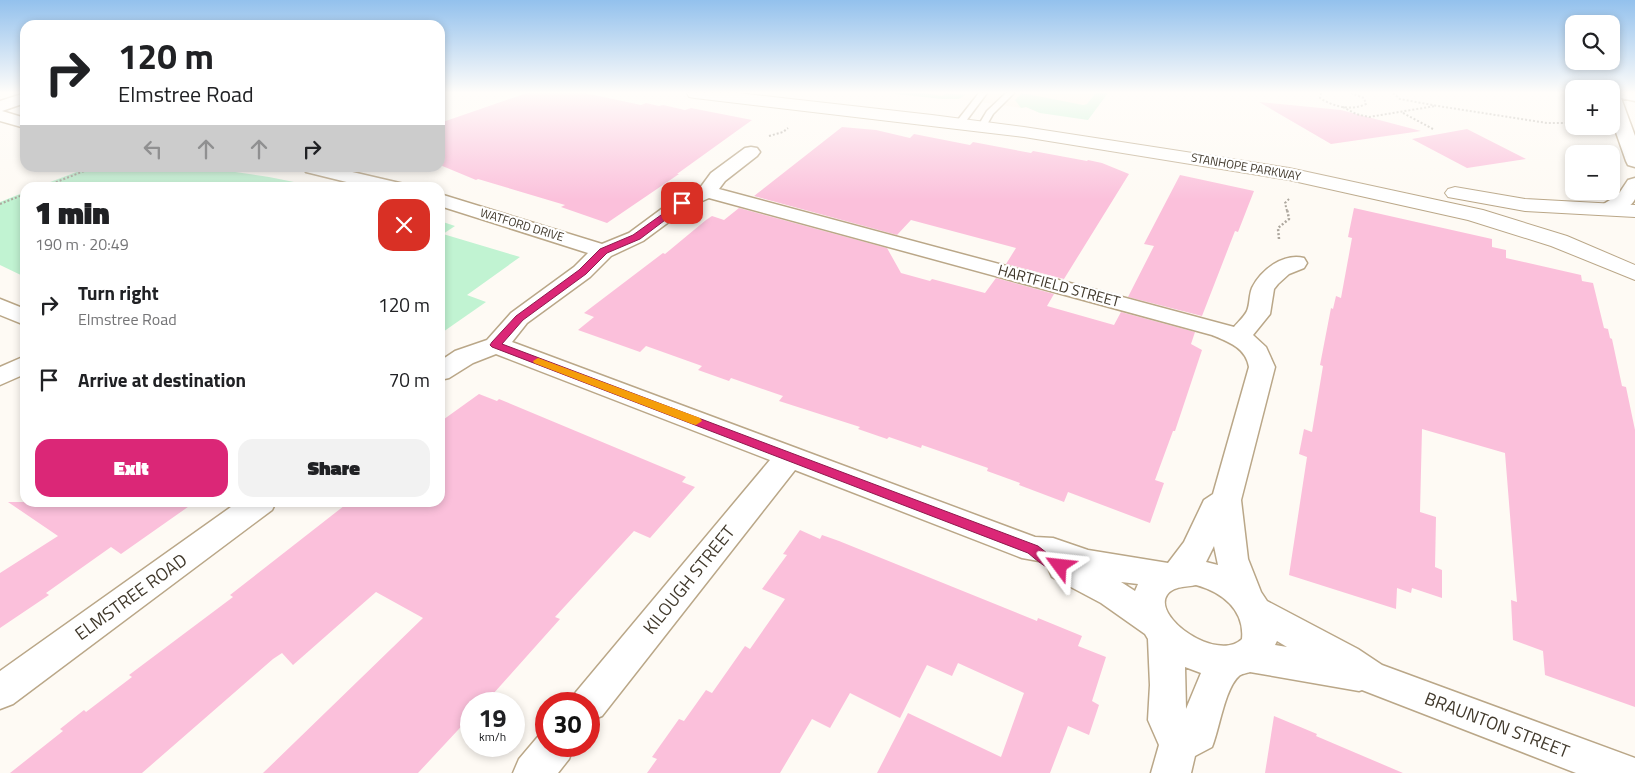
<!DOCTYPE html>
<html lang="en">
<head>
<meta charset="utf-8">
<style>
	body { margin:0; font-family:"Titillium Web",sans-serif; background:#f2f2f2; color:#202124; height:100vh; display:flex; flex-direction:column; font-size:19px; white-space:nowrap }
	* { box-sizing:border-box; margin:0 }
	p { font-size:16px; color:#757577 }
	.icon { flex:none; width:28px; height:28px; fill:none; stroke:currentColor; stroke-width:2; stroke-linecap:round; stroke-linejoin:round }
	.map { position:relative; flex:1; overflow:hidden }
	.sheet { position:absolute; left:20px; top:182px; width:425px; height:325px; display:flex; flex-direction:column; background:#fff; border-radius:15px; box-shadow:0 2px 8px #0003 }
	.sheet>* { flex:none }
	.guide { position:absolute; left:20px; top:20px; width:425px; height:152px; border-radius:15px; box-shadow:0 2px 8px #0003; background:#fff; color:#202124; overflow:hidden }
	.buttons { position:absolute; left:1565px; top:15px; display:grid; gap:10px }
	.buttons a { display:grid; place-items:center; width:55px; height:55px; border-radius:10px; background:#fff; box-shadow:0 2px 8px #0003; font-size:25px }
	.speed { position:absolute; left:460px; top:692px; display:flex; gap:10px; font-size:25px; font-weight:700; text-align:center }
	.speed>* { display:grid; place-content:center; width:65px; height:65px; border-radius:50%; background:#fff; box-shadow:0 2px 8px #0003; line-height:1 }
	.speed small { font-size:12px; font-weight:400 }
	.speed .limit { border:8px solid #d22; background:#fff; color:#111 }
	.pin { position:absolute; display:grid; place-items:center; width:42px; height:42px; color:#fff; margin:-21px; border-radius:10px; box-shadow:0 2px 8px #0006 }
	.me { position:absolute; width:55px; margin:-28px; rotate:300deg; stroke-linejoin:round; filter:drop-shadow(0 0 4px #0008) }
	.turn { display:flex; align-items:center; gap:18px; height:105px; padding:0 15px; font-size:22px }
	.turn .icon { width:65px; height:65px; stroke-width:2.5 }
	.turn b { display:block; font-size:35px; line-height:42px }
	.lanes { display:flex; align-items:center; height:48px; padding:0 15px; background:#0003; justify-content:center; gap:25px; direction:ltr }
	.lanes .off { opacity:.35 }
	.round { display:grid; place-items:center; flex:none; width:52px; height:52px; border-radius:15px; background:#f2f2f2 }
	.overview { display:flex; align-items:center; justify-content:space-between; height:85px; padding:0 15px }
	h1 { font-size:30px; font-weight:800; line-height:38px }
	.action { display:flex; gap:10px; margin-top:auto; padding:10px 15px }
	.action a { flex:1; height:58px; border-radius:15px; background:#db2777; color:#fff; font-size:20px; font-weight:800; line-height:58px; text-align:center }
	.action a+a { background:#f2f2f2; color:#202124 }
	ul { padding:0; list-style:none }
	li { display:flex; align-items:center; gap:15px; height:75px; padding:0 15px }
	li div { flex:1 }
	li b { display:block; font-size:19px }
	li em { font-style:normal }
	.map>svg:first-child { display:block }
	.built { fill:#fcf2e2 }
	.green { fill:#c1f3d2 }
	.building { fill:#fbc0db }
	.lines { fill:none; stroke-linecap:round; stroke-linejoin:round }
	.lane-casing { stroke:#baa788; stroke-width:3 }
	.street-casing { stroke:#baa788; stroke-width:3 }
	.secondary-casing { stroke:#baa788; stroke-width:2 }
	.path-far1 { stroke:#ada79e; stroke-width:2; stroke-dasharray:2 2; stroke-linecap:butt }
	.path { stroke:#ada79e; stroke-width:2.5; stroke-dasharray:2 2; stroke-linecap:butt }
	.lane { fill:#fff; fill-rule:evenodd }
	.street { fill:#fff; fill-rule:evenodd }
	.secondary { fill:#fff; fill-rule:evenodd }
	.route { fill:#db2777; stroke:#8e194d }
	.slow { fill:#f59e0b }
	.labels { text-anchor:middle; stroke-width:4.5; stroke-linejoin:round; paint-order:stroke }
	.far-street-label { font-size:12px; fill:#41392c; stroke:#fff }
	.street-label { font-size:15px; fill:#41392c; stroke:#fff }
	.near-street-label { font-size:18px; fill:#41392c; stroke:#fff }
</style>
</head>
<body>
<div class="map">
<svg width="1635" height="773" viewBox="0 0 1635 773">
	<rect width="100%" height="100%" fill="#fefaf4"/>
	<path class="built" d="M887 93H1096L1087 104 1040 113 1026 107 1021 108 959 99Z"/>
	<path class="green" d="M887 93H925L942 96 946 93 965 95 959 99H942Z
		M1022 93 1083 105 1087 104 1096 93H1108L1088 120 1040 113 1026 107 1021 108 1015 100Z
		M87 168H208L269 177 319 187H37Z
		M25 192V277L0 265V202Z
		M440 221 455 226 443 234 520 257 467 295 486 302 440 334Z"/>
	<path class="building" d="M527 93H585L641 105 646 103 659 106 663 105 685 110 691 108 752 120 677 174H679L607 223 561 207 565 205 478 179 476 180 440 165V123Z
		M1259 102 1341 110 1421 131 1331 144Z
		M842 127 876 130 910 138 914 134 970 145 973 142 1031 153 1033 151 1087 161 1088 160 1102 163 1129 174 1064 279 1006 264 1016 248 911 220 897 235 754 196Z
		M1467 129 1526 159 1467 168 1412 139Z
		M1180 175 1254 191 1238 232 1235 231 1202 316 1128 297 1154 246 1144 244Z
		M739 208 887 248 901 273 930 281 932 279 985 293 996 278 1054 294 1047 306 1114 325 1121 312 1195 332 1191 344 1202 350 1175 431H1173L1155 480 1164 483 1150 523 1068 492 1064 502 1019 485 1020 483 987 471 988 468 922 445 921 448 889 437 887 439 858 429 860 427 779 401 783 396 731 378 729 381 698 370 702 366 646 346 640 352 578 330 594 317 584 313 663 253 665 254 706 220 712 216 724 220Z
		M1354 208 1492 239V247L1506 250V258L1581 275 1582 281 1593 283 1604 328 1608 329 1610 338 1612 339 1622 386 1626 387 1635 430V707L1545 675 1543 651 1513 640 1511 600 1517 602 1505 453 1422 429 1420 512 1436 517 1435 567 1442 570V598L1412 588 1411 593 1397 588 1396 609 1289 575 1307 457 1299 454 1304 429 1312 432 1323 366 1320 365 1331 308 1333 309 1336 296 1341 298 1352 238 1348 237Z
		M479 394 497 401 499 399 686 477 682 482 695 487 650 538 634 531 555 617 560 619 484 704H471V716L418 773H263L423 618 376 592 293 665 282 653 273 659 142 773H10L63 731 60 729 84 710 86 712 132 677 129 675 233 597 230 595 349 502H440V422Z
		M8 502H195L121 554 111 547 46 593 49 595 0 628V573L58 536Z
		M800 530 820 539 822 535 839 541 1037 621 1038 618 1082 636 1078 646 1106 657 1092 701 1099 705 1089 735 1068 726 1050 773H877L908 713 1001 757 1024 693 958 663 952 676 927 665 900 718 850 693 830 728 812 719 780 773H647L657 759 652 757 679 719 684 721 706 690 712 693 745 646 750 649 785 599 762 589 787 555 783 554Z
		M1274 716 1317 734 1316 736 1403 773H1265Z"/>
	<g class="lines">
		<g class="lane-casing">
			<path id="lane" d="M979 93H987L963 125H957V121Z
				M1006 93H1014L993 114 985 128H979L978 126 987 111Z"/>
		</g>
		<g class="street-casing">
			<path id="street" d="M25 93V103L2 111 25 118V128L0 121V101Z
				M1611 93H1635V101L1621 98 1635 136V167L1628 165 1626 161 1611 118Z
				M751 147 757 148 760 152 757 156 725 181 719 189 1234 327C1238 322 1244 317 1247 311 1250 304 1249 295 1252 288 1261 270 1283 253 1304 258L1307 263 1304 268 1289 274 1278 284 1274 289 1270 314 1253 335 1266 347 1275 367 1241 500 1248 559 1261 592 1267 601 1358 649 1382 665 1635 758V773H1576L1362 690 1359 691 1250 672C1247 673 1241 674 1239 676 1225 688 1219 730 1212 747L1195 756 1191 773H1151L1159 745 1148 720 1150 685 1148 639 1145 634 1101 603 1052 577 1048 568 1050 563 1022 558 795 470 602 716 589 721V704H570L576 692 770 460 496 354 473 363 449 378 440 380V361L455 351 487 340 511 313 574 267 588 253 440 206V194L602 244 629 233 675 199 700 188 711 173 745 148ZM709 198 1212 335C1229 342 1246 348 1249 367L1213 494 1204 500 1184 542 1168 563 1088 550 1053 538 1035 537 512 342 527 323 590 277 611 256 643 241 689 207ZM1214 546 1218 565 1206 562ZM1121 582 1138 584 1135 591ZM1196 585C1222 592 1245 610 1242 639 1217 663 1152 617 1167 595 1173 586 1187 587 1196 585ZM1277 641 1287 647 1275 645ZM1185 667 1201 673 1186 709Z
				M304 168H335L404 184 406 188H371L306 172Z
				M1635 178C1635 184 1635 194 1635 199 1631 209 1611 216 1602 213L1599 209 1602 205 1618 195 1628 180Z
				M0 299 25 309V325L0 315Z
				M25 356V374L0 385V367Z
				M238 502H276L272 510 13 704 0 709V671Z
				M546 731V746H574L569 759 558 773H513L519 759 541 733Z"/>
		</g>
		<g class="secondary-casing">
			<path id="secondary" d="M687 93H738L932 115 1024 127 1289 168 1483 210 1567 236 1635 265V280L1551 246 1468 220 1289 180 1024 137 695 98 689 97Z
				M1455 187 1525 199 1635 205V217L1525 211 1448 197 1445 193 1448 189Z"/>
		</g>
		<path class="path-far1" d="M1321 93 1320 98C1334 107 1351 111 1366 104L1364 98 1351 93
			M1393 93 1400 99 1438 106 1547 123H1574
			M1343 107 1356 114 1369 117 1435 106
			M1403 113 1433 129
			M769 136 783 132 788 128
			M244 171 257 168
			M41 188 92 168
			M0 204 25 194
			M1287 211 1285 203 1289 199"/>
		<path class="path" d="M1279 239 1278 228 1289 219 1287 209"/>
		<use href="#lane" class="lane"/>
		<use href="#street" class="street"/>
		<use href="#secondary" class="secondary"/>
	</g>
	<linearGradient id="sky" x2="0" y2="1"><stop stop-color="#93c1ed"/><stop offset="0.46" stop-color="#fffdfa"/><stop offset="1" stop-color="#fffdfa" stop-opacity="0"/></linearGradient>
	<rect width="1635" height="201" fill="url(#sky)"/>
	<path class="route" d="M682 200 685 201V205L640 239 607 253 586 274 523 320 502 344 1038 546 1052 557 1065 563 1067 566 1065 570C1052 575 1038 561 1028 553L492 347 490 345 492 342 516 316 579 270 600 249 633 235Z"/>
	<path class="slow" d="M538 358 700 418 702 421 696 425 692 424 534 363 533 361Z"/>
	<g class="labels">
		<g class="far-street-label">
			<text transform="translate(1246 167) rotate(10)" y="4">STANHOPE PARKWAY</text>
			<text transform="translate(522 225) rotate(17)" y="4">WATFORD DRIVE</text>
		</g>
		<g class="street-label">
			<text transform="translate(1059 286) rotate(15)" y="5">HARTFIELD STREET</text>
		</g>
		<g class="near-street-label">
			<text transform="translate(689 580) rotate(-51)" y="6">KILOUGH STREET</text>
			<text transform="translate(131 597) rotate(-36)" y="6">ELMSTREE ROAD</text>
			<text transform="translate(1497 725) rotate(21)" y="6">BRAUNTON STREET</text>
		</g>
	</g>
</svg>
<div class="buttons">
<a><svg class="icon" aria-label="search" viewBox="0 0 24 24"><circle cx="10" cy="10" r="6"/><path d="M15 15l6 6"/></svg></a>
<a>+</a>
<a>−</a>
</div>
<div class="speed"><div>19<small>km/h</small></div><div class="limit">30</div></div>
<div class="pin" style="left:682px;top:203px;background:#d93025"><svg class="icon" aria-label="arrive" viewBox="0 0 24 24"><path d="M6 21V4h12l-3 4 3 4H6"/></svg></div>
<svg class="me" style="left:1060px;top:566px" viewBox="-20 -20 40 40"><path d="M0-17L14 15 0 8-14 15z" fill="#db2777" stroke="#fff" stroke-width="4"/></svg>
<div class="guide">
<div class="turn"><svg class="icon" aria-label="right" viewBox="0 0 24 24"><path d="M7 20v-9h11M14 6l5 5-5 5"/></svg><div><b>120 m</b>Elmstree Road</div></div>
<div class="lanes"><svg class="icon off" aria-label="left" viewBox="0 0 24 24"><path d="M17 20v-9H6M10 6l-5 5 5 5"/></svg><svg class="icon off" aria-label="ahead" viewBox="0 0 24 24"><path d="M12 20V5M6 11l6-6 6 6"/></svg><svg class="icon off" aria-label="ahead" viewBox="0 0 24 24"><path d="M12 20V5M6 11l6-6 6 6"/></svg><svg class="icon" aria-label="right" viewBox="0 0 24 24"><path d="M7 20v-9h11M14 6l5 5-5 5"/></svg></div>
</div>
<section class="sheet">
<div class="overview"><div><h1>1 min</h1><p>190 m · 20:49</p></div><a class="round" style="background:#d93025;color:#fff"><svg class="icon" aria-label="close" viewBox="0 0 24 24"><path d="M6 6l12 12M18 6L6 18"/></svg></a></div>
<ul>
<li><svg class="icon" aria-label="right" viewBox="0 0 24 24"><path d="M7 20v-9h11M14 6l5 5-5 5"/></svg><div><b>Turn right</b><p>Elmstree Road</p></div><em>120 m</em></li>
<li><svg class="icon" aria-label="arrive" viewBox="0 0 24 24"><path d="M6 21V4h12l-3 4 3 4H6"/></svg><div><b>Arrive at destination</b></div><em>70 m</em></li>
</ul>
<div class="action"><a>Exit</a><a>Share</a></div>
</section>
</div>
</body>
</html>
